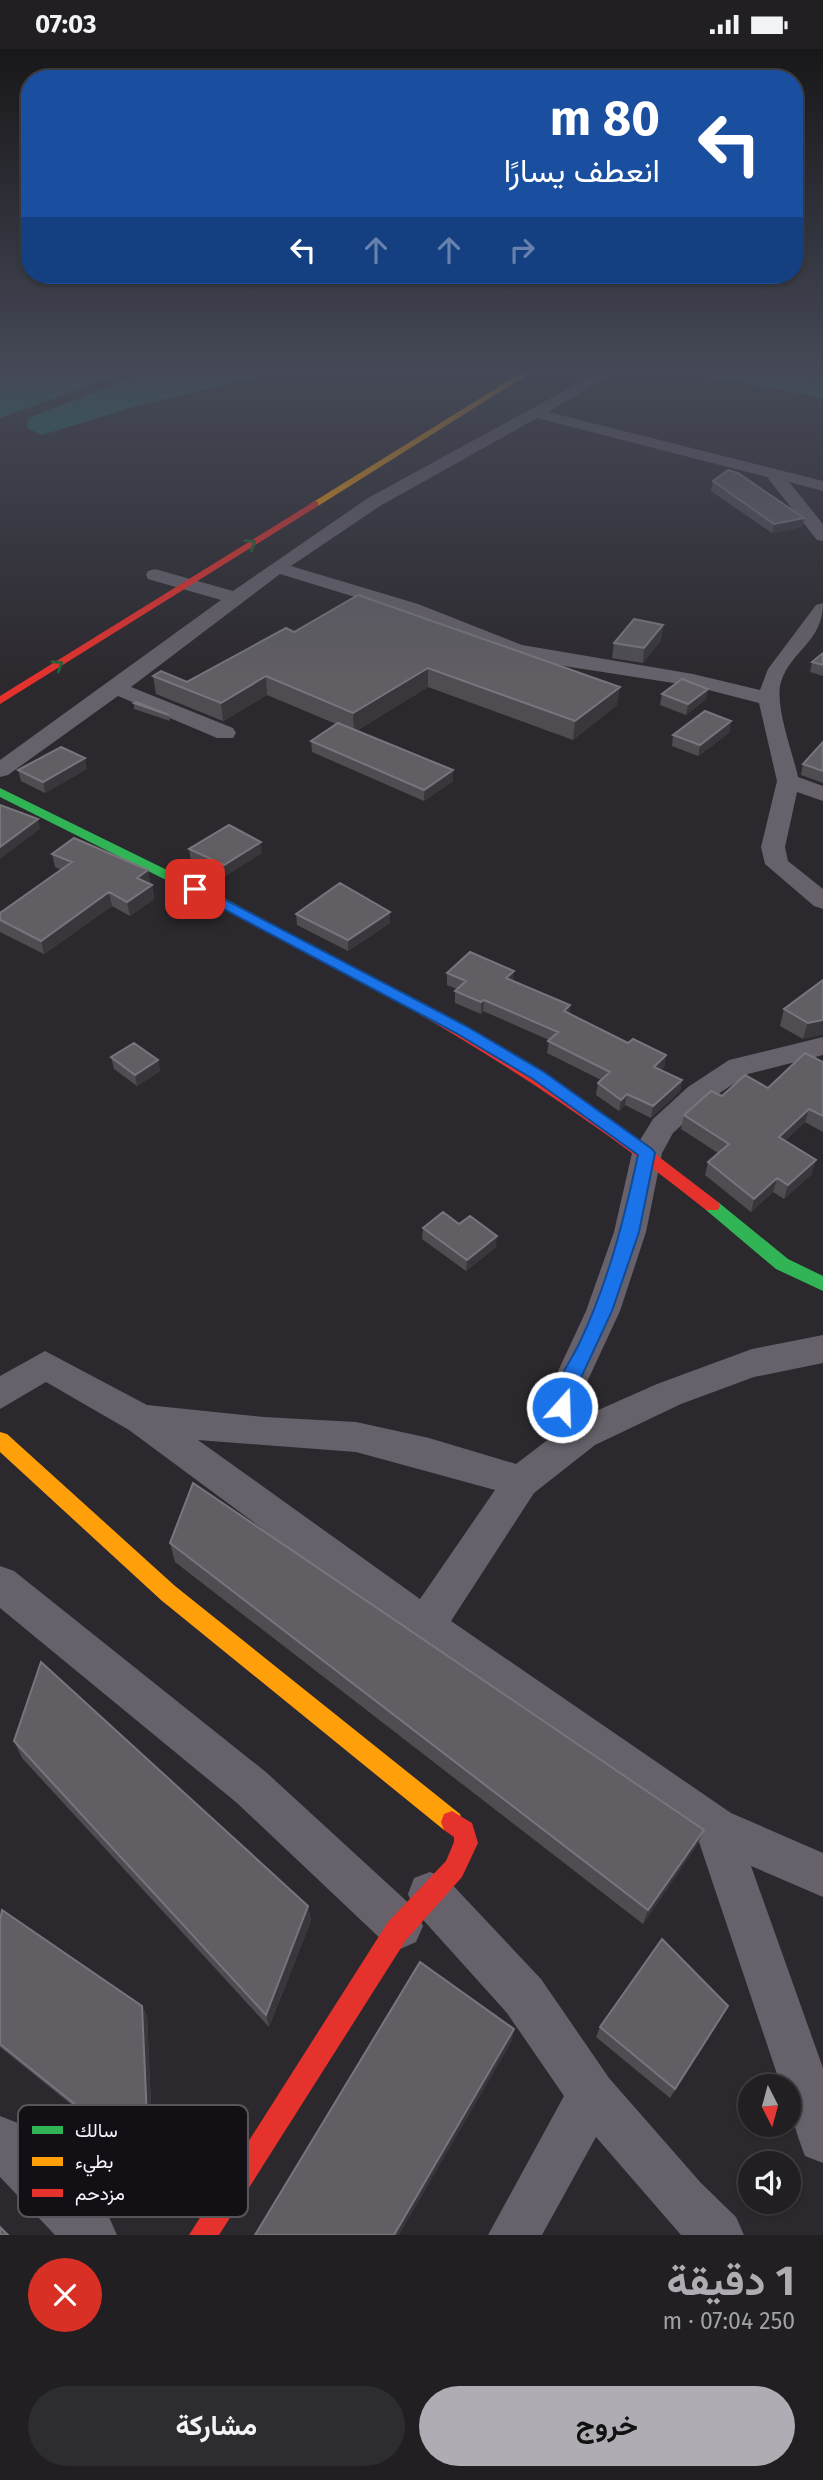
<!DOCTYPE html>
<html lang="ar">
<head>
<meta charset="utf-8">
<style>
	body { margin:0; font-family:"Fira Sans",Vazirmatn,sans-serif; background:#2d2c2f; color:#f1f3f6; direction:rtl; height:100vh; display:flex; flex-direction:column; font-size:26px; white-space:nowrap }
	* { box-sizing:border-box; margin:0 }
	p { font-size:23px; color:#a2a2a5 }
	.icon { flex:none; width:38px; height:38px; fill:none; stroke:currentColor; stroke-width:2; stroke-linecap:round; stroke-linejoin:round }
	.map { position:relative; height:2186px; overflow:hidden; direction:ltr }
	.drawer { display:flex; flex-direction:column; background:#211f22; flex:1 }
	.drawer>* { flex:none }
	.guide { position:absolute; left:21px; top:21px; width:782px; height:214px; border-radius:28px; box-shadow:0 2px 5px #0004,0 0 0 2px #3e3d40; direction:rtl; background:#1a4fa0; color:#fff; overflow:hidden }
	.needle { width:46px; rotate:174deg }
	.controls { position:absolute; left:738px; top:2025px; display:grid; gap:14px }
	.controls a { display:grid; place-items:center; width:63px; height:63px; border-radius:50%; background:#211f22; box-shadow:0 2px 5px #0004,0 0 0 2px #3e3d40; font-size:35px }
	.pin { position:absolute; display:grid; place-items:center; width:60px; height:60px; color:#fff; margin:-30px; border-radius:14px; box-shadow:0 4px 10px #0006 }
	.me { position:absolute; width:77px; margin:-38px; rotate:20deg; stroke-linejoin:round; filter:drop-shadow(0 0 5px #0008) }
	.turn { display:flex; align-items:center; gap:24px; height:147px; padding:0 28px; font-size:32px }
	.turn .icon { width:91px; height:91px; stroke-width:2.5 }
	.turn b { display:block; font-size:49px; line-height:60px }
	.lanes { display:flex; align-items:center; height:66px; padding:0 28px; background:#0003; justify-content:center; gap:35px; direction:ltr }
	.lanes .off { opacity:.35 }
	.round { display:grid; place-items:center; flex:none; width:74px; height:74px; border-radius:37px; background:#2d2c2f }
	.summary { display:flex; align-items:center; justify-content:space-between; height:119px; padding:0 28px }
	h1 { font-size:42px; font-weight:700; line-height:52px; color:#b0acb3 }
	.cta { display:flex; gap:14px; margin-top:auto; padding:14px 28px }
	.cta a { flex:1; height:80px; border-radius:42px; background:#b0acb3; color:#111; font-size:28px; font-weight:700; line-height:80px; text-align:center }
	.cta a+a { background:#2d2c2f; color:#f1f3f6 }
	.status { display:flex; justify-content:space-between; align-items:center; height:49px; padding:0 35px; background:#211f22; direction:ltr }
	.status svg { height:19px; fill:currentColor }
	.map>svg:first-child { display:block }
	.water { fill:#167869 }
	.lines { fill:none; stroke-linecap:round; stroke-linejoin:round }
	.street { fill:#66616a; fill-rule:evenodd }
	.fast { fill:#30b455; fill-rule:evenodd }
	.slow { fill:#ff9f0a; fill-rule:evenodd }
	.jam { fill:#e5322d; fill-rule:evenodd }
	.wall { fill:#4f4d52 }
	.shaded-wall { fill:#39373c }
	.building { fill:#615e64; stroke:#78767c; stroke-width:2 }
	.oneway { stroke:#226235 }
	.route { fill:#1a73e8; stroke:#114b97; stroke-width:2 }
	.key { fill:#131015; stroke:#57545a; stroke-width:2 }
	.key-label { font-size:19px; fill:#f7f3fb }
</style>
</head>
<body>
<div class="status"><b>07:03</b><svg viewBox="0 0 49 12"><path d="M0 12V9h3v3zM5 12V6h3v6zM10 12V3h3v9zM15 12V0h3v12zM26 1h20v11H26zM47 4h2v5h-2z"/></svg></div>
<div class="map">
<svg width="823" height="2186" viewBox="0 0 823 2186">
	<rect width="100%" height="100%" fill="#2c292e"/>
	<path class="water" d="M0 324H125L0 369Z
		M144 324H272L136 357 42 386 27 379 28 369Z
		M693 324H791L823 330V349Z"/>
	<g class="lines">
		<path class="street" d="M597 324H614L548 363 823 432V442L789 433 823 475V492L817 491 767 428 537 369 380 457 291 517 418 555 522 596 693 625 760 641 768 620 816 556 823 554C823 593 791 601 781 633 774 656 793 704 798 728L823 737V752L797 743 785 798 788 812 823 840V860L814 857 765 815 761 798 777 732 759 654 693 637 551 615 508 604 404 563 280 525 131 638 233 679 236 684 233 689H217L118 647 8 726 0 728V711L221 551 148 530 146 526 148 522 155 520 233 542 368 449Z
			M823 988V1006L748 1025 708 1052 673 1084 662 1104 646 1183 620 1262 580 1348 581 1359 587 1366 657 1335 752 1300 823 1286V1314L754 1328 681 1355 595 1396 534 1444 451 1572 731 1764 823 1804V1848L751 1817 823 2019V2114L805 2107C796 2083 789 2063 789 2037H781L699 1793 411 1590 129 1381 46 1333 0 1360V1327L45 1302 147 1356 264 1368 356 1373 429 1389 516 1415 558 1383 548 1364 546 1348 586 1262 614 1183 632 1104 653 1070 688 1038 729 1011ZM198 1391 356 1403 495 1441 420 1550Z
			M0 1517 14 1522 267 1724 413 1858 408 1845 414 1829 430 1823 446 1829 541 1930 609 2029 701 2134 736 2168 744 2186H681L596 2088 542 2186H488L564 2047 507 1964 417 1864 423 1877 416 1893 400 1900 384 1893 237 1754 0 1559Z
			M0 2067 18 2074 109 2168 117 2186H55L0 2128Z"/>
		<path class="fast" d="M0 739 224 849 383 935 376 940 371 938 214 855 0 748Z
			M712 1151 718 1153 788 1210 823 1227V1242L776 1220 706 1161 704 1157 706 1153Z"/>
		<path class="slow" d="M521 324H530L318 457 310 455Z
			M0 1383 7 1385 175 1537 460 1765 463 1773 460 1781 452 1784 444 1781 161 1551 0 1403Z"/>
		<path class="jam" d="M315 452 318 453V457L0 655V647Z
			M376 930 470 981 555 1034 637 1091 718 1153 720 1157 718 1161H706C601 1077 490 1003 371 938L369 935Z
			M452 1762 472 1774 478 1794 462 1828 406 1891 219 2186H189L388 1873 446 1812 454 1793V1788L444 1781 441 1773 444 1765Z"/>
	</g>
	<path class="wall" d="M713 432 804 469 802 478 772 484 711 442Z
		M663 576 661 591 643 614 612 609 614 594Z
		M294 583 617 656 573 691 428 638 356 682 453 732 424 752 312 703 311 692 336 675 267 646 223 672 156 645 153 627 187 633Z
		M823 604V627L810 623 812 613Z
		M708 640 706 650 686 666 660 656 662 645Z
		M134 654 169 667 170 672 134 660Z
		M730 683 698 707 672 697 673 686Z
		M823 693V734L801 726 803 715Z
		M87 720 45 744 21 732 18 721Z
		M189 800 262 804 225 827 191 811Z
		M52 805 148 821 150 834 149 835 152 836 154 850 130 867 112 857 44 905 0 883V864L62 821 55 818Z
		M296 865 390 874 348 902 297 876Z
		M447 924 513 932 570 956 569 965 628 994 666 1006 664 1018 661 1021 682 1031 680 1042 651 1069 625 1056 619 1062 596 1046 598 1034 601 1031 547 1004 549 991 483 962 481 965 455 954V942L457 940 447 936Z
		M823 931 803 990 780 977 784 960Z
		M111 1008 158 1011 160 1022 137 1037 114 1020Z
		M823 1013V1083L805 1073 785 1092 812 1125 784 1150 773 1143 751 1163 705 1126 708 1113 718 1104 681 1080 684 1066 722 1047 768 1039Z
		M459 1175 496 1198 466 1222 422 1190 423 1179Z
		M170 1494 704 1781 697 1796 643 1875 175 1513Z
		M14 1692 308 1857 311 1872 269 1978 22 1709Z
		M0 1871 142 1957 147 1967 154 2122 0 1998Z
		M728 1957 670 2049 596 1988 600 1978Z"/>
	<path class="shaded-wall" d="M804 469 802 478 772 484 774 475Z
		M663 576 661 591 643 614 644 599Z
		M428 619V638L354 683 353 664Z
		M266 627 267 646 223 672 221 654Z
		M620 638 617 656 573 691 575 672Z
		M708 640 706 650 686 666 688 655Z
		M731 672 730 683 698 707 700 696Z
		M85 709 87 720 45 744 43 733Z
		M453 721V732L424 752V741Z
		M38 770 40 780 0 810V798Z
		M261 793 262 804 225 827 224 816Z
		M148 821 150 834 139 843 137 829Z
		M152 836 154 850 130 867 127 853Z
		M109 843 112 857 44 905 41 892Z
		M390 863V874L348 902V891Z
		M514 922 513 933 506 929Z
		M484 951 483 962 481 965V953Z
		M570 956 569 968 564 962Z
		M823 971V986L803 990 808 974Z
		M666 1006 664 1018 652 1029 654 1018Z
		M158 1011 160 1022 137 1037 135 1026Z
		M682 1031 680 1042 651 1069 653 1057Z
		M627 1045 625 1056 619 1062 621 1051Z
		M809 1060 805 1073 775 1102 779 1088Z
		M816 1111 812 1125 784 1150 788 1136Z
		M777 1129 773 1143 751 1163 754 1150Z
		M497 1187 496 1198 466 1222 467 1211Z
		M704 1781 697 1796 643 1875 648 1861Z
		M308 1857 311 1872 269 1978 266 1966Z
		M142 1957 147 1967 154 2122 149 2115Z
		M514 1980 512 1992 399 2186H394Z"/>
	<path class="building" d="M728 421 738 424 804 469 774 475 713 432Z
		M358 546 620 638 575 672 428 619 353 664 266 627 221 654 153 627 161 622 187 633 286 579 294 583Z
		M634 570 663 576 644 599 614 594Z
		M823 604V616L812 613Z
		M682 630 708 640 688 655 662 645Z
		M136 653 169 666 134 654Z
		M705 662 731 672 700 696 673 686Z
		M338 674 453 721 424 741 311 692Z
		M823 693V722L803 715Z
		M61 698 85 709 43 733 18 721Z
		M0 756 38 770 0 798Z
		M229 776 261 793 224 816 189 800Z
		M74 789 148 821 137 829 152 836 127 853 109 843 41 892 0 871V864L72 813 52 805Z
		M340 834 390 863 348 891 296 865Z
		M470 903 514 922 506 929 570 956 564 962 628 994 633 990 666 1006 654 1018 682 1031 653 1057 627 1045 621 1051 598 1034 610 1023 548 992 558 983 484 951 481 953 455 942 466 932 447 924Z
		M823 931V971L808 974 784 960Z
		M134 994 158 1011 135 1026 111 1008Z
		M805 1004 823 1013V1067L809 1060 779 1088 816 1111 788 1136 777 1129 754 1150 708 1113 729 1095 684 1066 711 1042 722 1047 745 1026 768 1039Z
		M443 1163 459 1175 470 1167 497 1187 467 1211 423 1179Z
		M193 1434 704 1781 648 1861 170 1494Z
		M41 1613 308 1857 266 1966 14 1692Z
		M2 1861 142 1957 149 2115 0 1995V1871Z
		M662 1890 728 1957 675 2040 600 1978Z
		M420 1913 514 1980 394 2186H255Z
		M0 2178 8 2186H0Z"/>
	<defs><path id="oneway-chevron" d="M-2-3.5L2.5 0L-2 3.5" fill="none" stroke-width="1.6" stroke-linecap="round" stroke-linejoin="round" transform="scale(1.75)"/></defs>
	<g class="oneway">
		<use href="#oneway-chevron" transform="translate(251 495) rotate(-32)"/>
		<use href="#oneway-chevron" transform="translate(58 616) rotate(-32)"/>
	</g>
	<linearGradient id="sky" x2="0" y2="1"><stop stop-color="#181719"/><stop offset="0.51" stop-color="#454957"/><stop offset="1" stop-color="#454957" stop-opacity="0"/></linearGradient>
	<rect width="823" height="630" fill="url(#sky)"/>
	<path class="route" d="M190 837H199L466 977 544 1023 652 1100 655 1104 639 1183 612 1262 572 1348 568 1364H555C546 1345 571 1312 579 1295 608 1234 624 1171 638 1106L533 1030 456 984 190 842Z"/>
	<rect x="18" y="2056" width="230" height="112" rx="10" class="key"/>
	<rect x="32" y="2077" width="31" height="8" fill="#30b455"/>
	<rect x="32" y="2108" width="31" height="9" fill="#ff9f0a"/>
	<rect x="32" y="2140" width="31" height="8" fill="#e5322d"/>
	<g class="key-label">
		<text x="75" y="2088">سالك</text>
		<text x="75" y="2119">بطيء</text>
		<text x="75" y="2151">مزدحم</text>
	</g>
</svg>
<div class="controls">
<a><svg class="needle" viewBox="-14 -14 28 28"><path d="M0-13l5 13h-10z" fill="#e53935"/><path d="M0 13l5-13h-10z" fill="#a2a2a5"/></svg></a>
<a><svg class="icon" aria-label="sound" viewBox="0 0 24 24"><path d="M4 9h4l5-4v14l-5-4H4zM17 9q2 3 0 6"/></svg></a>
</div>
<div class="pin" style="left:195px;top:840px;background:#d93025"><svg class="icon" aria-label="arrive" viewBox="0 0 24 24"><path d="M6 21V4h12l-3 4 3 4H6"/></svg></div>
<svg class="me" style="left:562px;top:1358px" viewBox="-20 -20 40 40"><circle r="17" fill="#1a73e8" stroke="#fff" stroke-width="3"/><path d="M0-11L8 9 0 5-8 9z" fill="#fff"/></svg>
<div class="guide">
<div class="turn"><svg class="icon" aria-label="left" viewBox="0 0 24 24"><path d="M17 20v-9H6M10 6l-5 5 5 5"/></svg><div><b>80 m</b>انعطف يسارًا</div></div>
<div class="lanes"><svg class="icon" aria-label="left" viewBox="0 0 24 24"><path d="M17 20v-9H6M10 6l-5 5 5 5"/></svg><svg class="icon off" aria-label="ahead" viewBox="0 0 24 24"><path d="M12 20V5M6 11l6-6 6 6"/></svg><svg class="icon off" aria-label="ahead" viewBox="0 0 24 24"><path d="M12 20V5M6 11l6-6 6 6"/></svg><svg class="icon off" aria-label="right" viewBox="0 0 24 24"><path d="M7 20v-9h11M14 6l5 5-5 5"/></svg></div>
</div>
</div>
<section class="drawer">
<div class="summary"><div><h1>1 دقيقة</h1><p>250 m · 07:04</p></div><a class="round" style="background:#d93025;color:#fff"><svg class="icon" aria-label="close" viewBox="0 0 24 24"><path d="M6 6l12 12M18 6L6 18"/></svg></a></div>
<div class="cta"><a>خروج</a><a>مشاركة</a></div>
</section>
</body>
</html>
